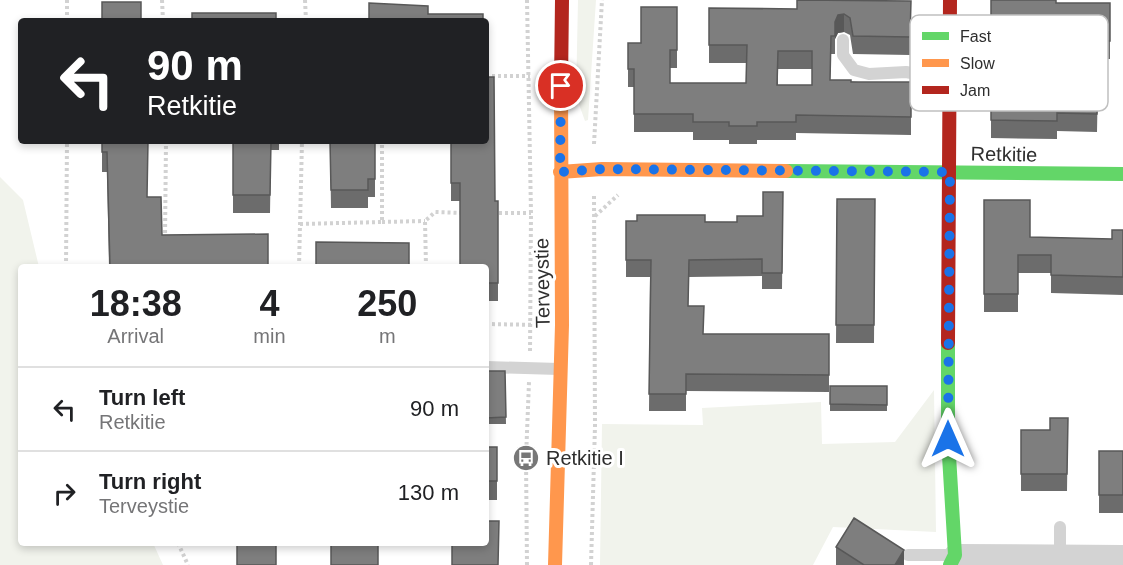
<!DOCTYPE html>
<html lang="en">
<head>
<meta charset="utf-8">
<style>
	body { margin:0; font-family:Arial,sans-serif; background:#f6f6f6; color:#202124; height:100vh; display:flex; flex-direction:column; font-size:22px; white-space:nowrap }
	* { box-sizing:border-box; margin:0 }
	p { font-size:20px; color:#757577 }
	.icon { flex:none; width:33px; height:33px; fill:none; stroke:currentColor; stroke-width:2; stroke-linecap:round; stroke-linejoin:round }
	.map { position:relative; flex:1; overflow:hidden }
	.side { position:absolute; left:18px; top:264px; width:471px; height:282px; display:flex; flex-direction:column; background:#fff; border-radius:6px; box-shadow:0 3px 9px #0003 }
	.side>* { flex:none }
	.hud { position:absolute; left:18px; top:18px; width:471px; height:126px; border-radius:6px; box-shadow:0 3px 9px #0003; background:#202124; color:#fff; overflow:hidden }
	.pin { position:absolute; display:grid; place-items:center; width:51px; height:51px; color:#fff; margin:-26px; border:3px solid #fff; border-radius:50%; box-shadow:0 2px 6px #0007 }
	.me { position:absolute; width:66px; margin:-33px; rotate:0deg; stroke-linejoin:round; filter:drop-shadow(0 0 4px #0008) }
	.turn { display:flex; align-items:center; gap:21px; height:126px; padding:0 30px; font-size:27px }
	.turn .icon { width:78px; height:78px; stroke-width:2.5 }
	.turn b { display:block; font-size:42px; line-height:51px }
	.eta { display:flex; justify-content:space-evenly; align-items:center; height:102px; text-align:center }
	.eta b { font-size:36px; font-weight:700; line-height:42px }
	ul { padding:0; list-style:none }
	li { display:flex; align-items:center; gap:18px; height:84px; padding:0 30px; border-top:2px solid #e0e0e0 }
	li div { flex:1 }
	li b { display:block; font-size:22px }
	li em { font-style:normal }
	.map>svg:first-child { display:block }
	.green { fill:#f1f3ec }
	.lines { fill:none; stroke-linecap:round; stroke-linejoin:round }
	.path { stroke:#d2d2d2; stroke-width:4; stroke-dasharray:3 3; stroke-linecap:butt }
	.lane { stroke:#d3d3d3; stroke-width:12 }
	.street { stroke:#d3d3d3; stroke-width:22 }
	.fast { stroke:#63d668; stroke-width:14 }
	.slow { stroke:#ff974d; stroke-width:14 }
	.jam { stroke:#b3261e; stroke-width:14 }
	.wall { fill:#6c6c6c; fill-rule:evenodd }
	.shaded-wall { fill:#585858 }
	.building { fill:#7e7e7e; stroke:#585858; stroke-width:1.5; fill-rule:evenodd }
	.route { stroke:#1a73e8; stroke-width:10; stroke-dasharray:0 18 }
	.labels { text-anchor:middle; stroke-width:6; stroke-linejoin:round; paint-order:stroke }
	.street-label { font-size:20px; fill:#2e2e2e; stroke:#fff }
	.poi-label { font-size:20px; fill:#2e2e2e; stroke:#fff; text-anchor:start }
	.key { fill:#fff; stroke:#c0c0c0; stroke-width:1.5 }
	.key-label { font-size:16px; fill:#2e2e2e }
</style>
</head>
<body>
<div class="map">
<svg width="1123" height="565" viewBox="0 0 1123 565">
	<rect width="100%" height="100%" fill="#fff"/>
	<path class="green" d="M578 0H596L588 120 585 121 576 96Z
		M0 177 23 200 39 267H21V543H153L163 565H0Z
		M934 390 936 532 833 527 813 565H600L602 424 703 425 702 408 821 402 822 444 895 442Z"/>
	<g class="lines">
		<path class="path" d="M162 0 163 21
			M305 0 306 21
			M527 0 531 213 530 353
			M67 21V0
			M486 76H530
			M594 144 602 0
			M493 213H531
			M595 216 618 195
			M382 222 425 221
			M300 224 382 222V141
			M165 239 166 141
			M66 267 67 141
			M299 267 302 141
			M426 267 425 221 435 212 464 213
			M486 324 539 325
			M178 543 188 565
			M527 565 526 458 529 382
			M591 565 595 426 594 194"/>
		<path class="lane" d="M843 40V55L854 70 869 74 906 72 949 80 1037 78 1038 97
			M1037 78 1039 43
			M486 367 559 369
			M1060 527V556
			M908 555H954"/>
		<path class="street" d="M955 555 1123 556"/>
		<path class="fast" d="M786 171 1123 174
			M948 343V439L955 555 950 565"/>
		<path class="slow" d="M560 172 602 169 786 171
			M555 565 562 325 561 85"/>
		<path class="jam" d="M561 85 562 0
			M948 343 950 0"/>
	</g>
	<path class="wall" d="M991 0 1056 3H1110V59L1046 58V40L1039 35 1032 39 1028 67 991 66Z
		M859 1H911L910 55 853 54 850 35 844 32 838 33 835 39V54H831L830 80 859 82H911V135L796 133V140H757V144H729V140H693V132H634V87H628V43H641L677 7V68H670V83H746L747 63H709V8L797 9ZM778 69H812V85H778Z
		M487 77 495 201H498V301H486V267L460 201H451V141Z
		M1098 77 1097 132 1057 131V139L991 138V81L1038 87 1057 82Z
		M102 141 148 197 109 267 107 172H102Z
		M233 141H279V150H271L270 213H233Z
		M330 141H375V197H368V208H331Z
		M783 192 782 289H762V276L689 277 688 306 703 334H829V392L686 391V411H649L650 277H626V221L737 222 763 216Z
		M837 199H875L874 343H836Z
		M984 200 1030 237 1112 239 1123 230V295L1051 293V273H1018V312H984Z
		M486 371H505L506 424H486Z
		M830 386H887V411H830Z
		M1068 418 1067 491H1021V430H1050Z
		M486 447H497V500H486Z
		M1099 451H1123V513H1099Z
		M836 547 904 565H836Z"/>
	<path class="shaded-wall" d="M844 14V32L838 33 835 39V22L838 15Z
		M1039 17V35L1032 39 1028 67V49L1032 21Z
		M904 550V565H895Z"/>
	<path class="building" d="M797 0 911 1 910 37 853 36 850 18 844 14 838 15 835 22V36H831L830 80H851V82H911V117L796 115V122H757V126H729V122H693V114H634V69H628V43H641V7H677V50H670V83H746L747 45H709V8L797 9ZM778 51H812V85H777Z
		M991 0H1056V3H1110V41L1046 40 1047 22 1039 17 1032 21 1028 49 991 48Z
		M102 2H141V21H102Z
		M369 3 428 6V14H483V21H369Z
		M192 13H276V21H192Z
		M486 64 487 77H494L495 201H498V283H486V267H460V183H451V141H486Z
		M1058 77H1098L1097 114 1057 113V121L991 120V81L1030 82 1034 86 1038 87 1043 86 1046 82H1057Z
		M102 141H148L147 197H161L162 235 268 234V267H110L107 152H102Z
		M233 141H271L270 195H233Z
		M330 141H375V179H368V190H331Z
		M763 192H783L782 273H762V259L689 260 688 306H704L703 334H829V375L686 374V394H649L651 260H626V221H637V215H705V222H737V216H763Z
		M837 199H875L874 325H836Z
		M984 200H1030V237L1112 239V230H1123V277L1051 275V255H1018V294H984Z
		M316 242 409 243V267H316Z
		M486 371H505L506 417 486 418Z
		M830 386H887V405L830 404Z
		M1050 418H1068L1067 474H1021V430H1050Z
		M486 447H497V481H486Z
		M1099 451H1123V495H1099Z
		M854 518 904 550 895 565H864L836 547Z
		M486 521H499L498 565H452V543H486Z
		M237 543H276V565H237Z
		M331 543H378V565H331Z"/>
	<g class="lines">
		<path class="route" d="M561 86 560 172 602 169 950 172 948 439"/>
	</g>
	<defs>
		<g id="bus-disc" transform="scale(1.35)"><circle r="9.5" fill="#777" stroke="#fff"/><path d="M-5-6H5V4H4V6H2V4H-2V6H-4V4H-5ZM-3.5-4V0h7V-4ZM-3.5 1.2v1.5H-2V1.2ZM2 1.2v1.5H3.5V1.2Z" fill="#fff"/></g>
	</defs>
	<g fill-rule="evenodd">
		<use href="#bus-disc" x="526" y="458"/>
	</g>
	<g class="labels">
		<g class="street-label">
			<text transform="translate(1004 154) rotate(1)" y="7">Retkitie</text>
			<text transform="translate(542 283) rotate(-91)" y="7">Terveystie</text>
		</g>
		<g class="poi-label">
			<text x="546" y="465">Retkitie I</text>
		</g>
	</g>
	<rect x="910" y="15" width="198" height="96" rx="9" class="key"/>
	<rect x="922" y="32" width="27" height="8" fill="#63d668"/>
	<rect x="922" y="59" width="27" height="8" fill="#ff974d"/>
	<rect x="922" y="86" width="27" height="8" fill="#b3261e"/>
	<g class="key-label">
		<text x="960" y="42">Fast</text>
		<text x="960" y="69">Slow</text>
		<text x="960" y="96">Jam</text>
	</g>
</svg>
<div class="pin" style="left:561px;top:86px;background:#d93025"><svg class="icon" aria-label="arrive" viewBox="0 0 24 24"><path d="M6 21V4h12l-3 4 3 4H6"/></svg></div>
<svg class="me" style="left:948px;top:439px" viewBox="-20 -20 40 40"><path d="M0-17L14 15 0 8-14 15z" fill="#1a73e8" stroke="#fff" stroke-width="4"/></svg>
<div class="hud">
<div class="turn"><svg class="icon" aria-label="left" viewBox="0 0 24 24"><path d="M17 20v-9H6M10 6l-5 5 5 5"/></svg><div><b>90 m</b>Retkitie</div></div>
</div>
<section class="side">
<div class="eta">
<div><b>18:38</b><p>Arrival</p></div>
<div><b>4</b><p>min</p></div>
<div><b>250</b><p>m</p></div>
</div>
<ul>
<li><svg class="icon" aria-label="left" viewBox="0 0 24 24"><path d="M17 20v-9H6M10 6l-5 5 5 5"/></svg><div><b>Turn left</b><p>Retkitie</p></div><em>90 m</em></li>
<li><svg class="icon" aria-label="right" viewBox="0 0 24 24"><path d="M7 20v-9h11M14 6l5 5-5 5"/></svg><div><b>Turn right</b><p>Terveystie</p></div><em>130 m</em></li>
</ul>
</section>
</div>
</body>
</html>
